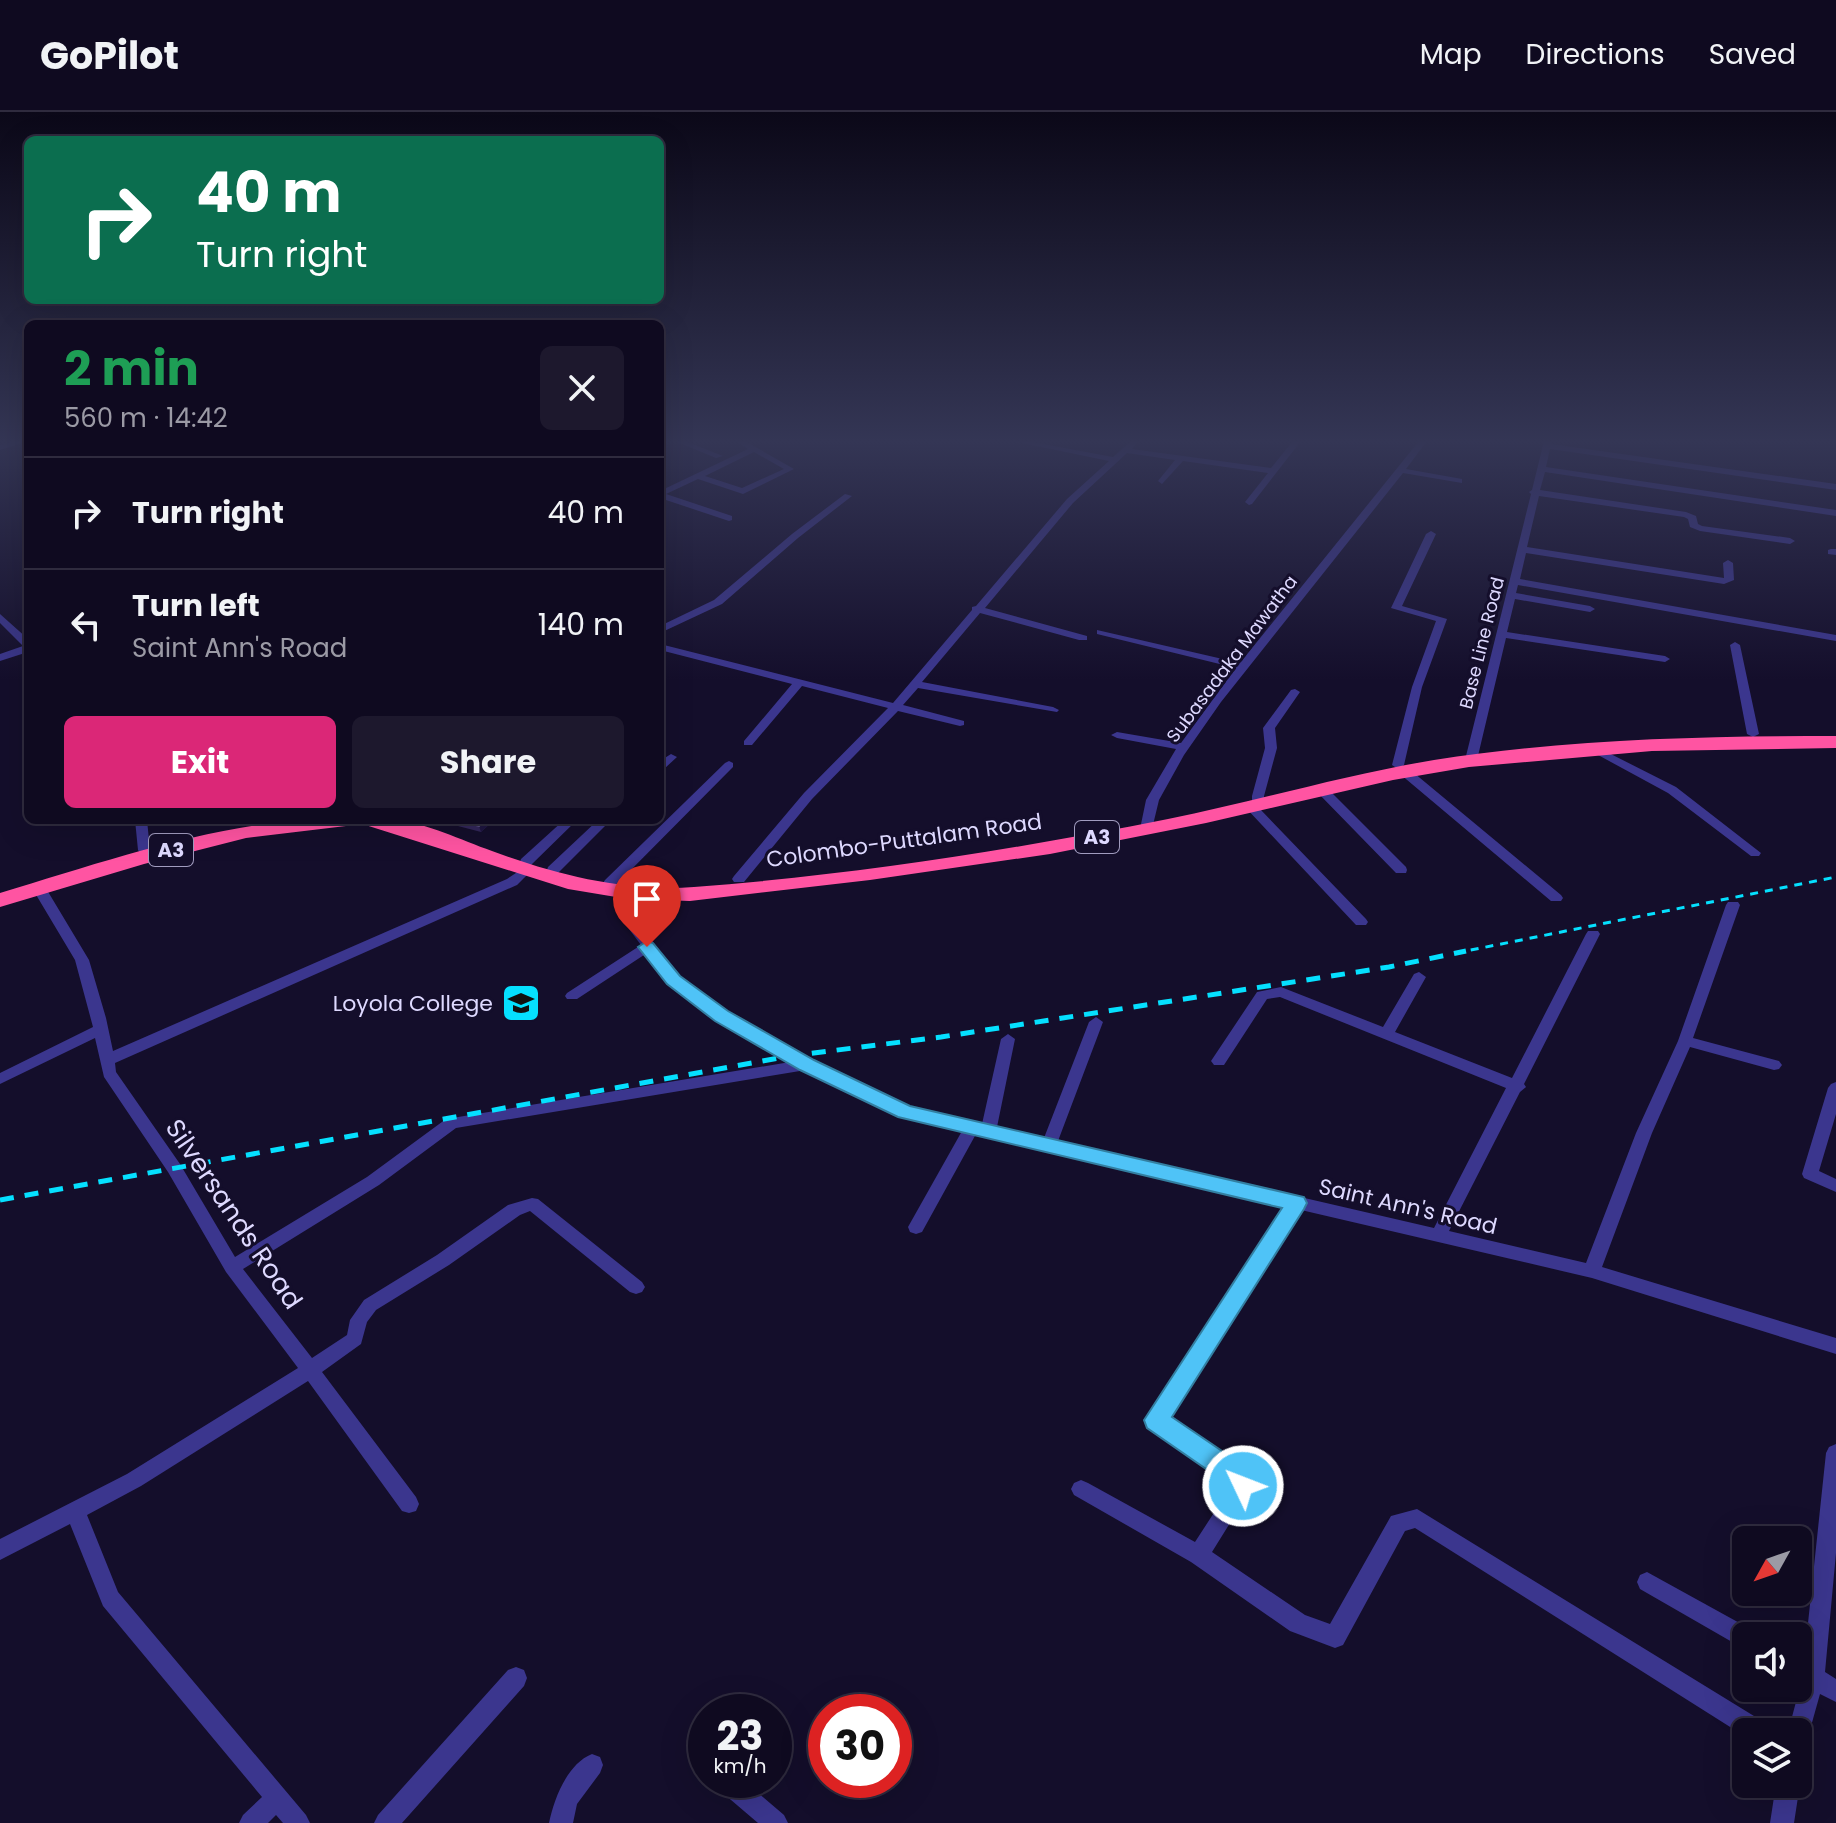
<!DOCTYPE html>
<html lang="en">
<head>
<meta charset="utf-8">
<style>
	body { margin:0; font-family:Poppins,sans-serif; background:#1d182d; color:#f1f3f6; height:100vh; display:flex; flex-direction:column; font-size:30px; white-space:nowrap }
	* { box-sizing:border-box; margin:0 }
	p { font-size:26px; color:#9b9aa5 }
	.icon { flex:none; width:44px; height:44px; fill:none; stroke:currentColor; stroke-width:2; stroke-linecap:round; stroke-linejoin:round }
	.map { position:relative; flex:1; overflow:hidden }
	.panel { position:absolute; left:24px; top:208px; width:640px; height:504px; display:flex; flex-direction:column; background:#0f0a20; border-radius:12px; box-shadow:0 8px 32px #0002,0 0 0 2px #2f2b3e }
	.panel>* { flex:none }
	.top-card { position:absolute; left:24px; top:24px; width:640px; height:168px; border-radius:12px; box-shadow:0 8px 32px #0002,0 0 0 2px #2f2b3e; background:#0b6e4f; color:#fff; overflow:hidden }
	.needle { width:52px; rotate:230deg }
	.buttons { position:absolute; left:1732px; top:1414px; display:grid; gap:16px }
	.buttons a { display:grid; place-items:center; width:80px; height:80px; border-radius:12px; background:#0f0a20; box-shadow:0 8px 32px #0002,0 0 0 2px #2f2b3e; font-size:40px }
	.speed { position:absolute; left:688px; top:1582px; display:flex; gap:16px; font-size:40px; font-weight:700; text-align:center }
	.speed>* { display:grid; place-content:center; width:104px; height:104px; border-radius:50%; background:#0f0a20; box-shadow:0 8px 32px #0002,0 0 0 2px #2f2b3e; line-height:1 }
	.speed small { font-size:20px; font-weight:400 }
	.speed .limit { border:12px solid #d22; background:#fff; color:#111 }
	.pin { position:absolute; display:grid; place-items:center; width:68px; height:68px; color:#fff; margin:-82px -34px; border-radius:50% 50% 50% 0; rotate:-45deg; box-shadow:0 0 8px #0007 }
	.pin .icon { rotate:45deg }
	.me { position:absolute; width:88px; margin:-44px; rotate:313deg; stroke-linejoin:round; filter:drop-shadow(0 0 6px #0008) }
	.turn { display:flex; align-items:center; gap:28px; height:168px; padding:0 40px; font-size:36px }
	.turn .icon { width:104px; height:104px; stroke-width:2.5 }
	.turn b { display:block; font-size:56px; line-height:68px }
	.round { display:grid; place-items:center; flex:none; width:84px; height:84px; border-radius:12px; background:#1d182d }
	.overview { display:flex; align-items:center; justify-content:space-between; height:136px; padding:0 40px }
	h1 { font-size:48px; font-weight:700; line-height:60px; color:#1e9e55 }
	.action { display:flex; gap:16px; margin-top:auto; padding:16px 40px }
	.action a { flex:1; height:92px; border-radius:12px; background:#db2777; color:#fff; font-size:32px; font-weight:700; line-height:92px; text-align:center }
	.action a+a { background:#1d182d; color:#f1f3f6 }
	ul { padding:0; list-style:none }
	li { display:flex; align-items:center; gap:24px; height:112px; padding:0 40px; border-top:2px solid #2f2b3e }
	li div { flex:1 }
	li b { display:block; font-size:30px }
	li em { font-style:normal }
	header { display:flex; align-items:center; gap:48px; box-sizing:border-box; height:112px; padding:0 40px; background:#0f0a20; border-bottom:2px solid #2f2b3e }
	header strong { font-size:38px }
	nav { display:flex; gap:44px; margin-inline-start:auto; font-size:28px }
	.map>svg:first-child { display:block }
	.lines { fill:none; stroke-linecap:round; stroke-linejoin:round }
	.street { fill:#3b368e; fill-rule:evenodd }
	.highway { fill:#ff54a2; fill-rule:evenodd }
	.rail-far1 { stroke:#05e0ff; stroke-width:3; stroke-dasharray:8 7; stroke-linecap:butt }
	.rail { stroke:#05e0ff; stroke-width:5; stroke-dasharray:14 11; stroke-linecap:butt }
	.wall { fill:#32265a }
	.shaded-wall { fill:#1e1540 }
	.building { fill:#443a6c; stroke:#5c5383; stroke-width:2 }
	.route { fill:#4fc3f7; stroke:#337fa1; stroke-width:2 }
	.labels { text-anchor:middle; stroke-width:6; stroke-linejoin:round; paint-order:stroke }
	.far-street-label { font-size:18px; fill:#ded9ff; stroke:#140e2b }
	.shield { fill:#140e2b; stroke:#a19cbf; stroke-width:2 }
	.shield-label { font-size:20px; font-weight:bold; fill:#ded9ff }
	.street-label { font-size:22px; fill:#ded9ff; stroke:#140e2b }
	.poi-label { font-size:22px; fill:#ded9ff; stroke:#140e2b; text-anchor:end }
	.near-street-label { font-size:26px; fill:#ded9ff; stroke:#140e2b }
</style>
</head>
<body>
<header>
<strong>GoPilot</strong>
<nav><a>Map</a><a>Directions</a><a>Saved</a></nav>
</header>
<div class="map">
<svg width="1836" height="1711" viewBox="0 0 1836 1711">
	<rect width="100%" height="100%" fill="#140e2b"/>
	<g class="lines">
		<path class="street" d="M17 329H28L0 338V333Z
			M675 329H685L723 344 716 346Z
			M736 329H745L794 357 743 382 698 367 666 382 732 404V408L729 409 660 386V379L748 337ZM754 340 784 357 742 376 705 364Z
			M1012 329H1027L1113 345 1131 329H1139L1132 337 1271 356 1293 329H1301L1252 392 1249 393 1245 390 1268 361 1183 349 1162 372 1158 369 1175 348 1127 341 1073 391 985 496 1087 524V528H1079L980 501 922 570 1053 595 1059 598 1057 600 918 576 903 593 964 609V613L960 614 898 599 812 687 744 770H734L732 767 734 764 804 681 888 596 802 574 752 633H744V629L792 572 660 538V532L893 591 972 498V495L976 494 1067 387 1109 349Z
			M1419 329H1427L1406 357 1462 367V371L1403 361 1221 590 1184 643 1159 688 1152 717 1146 721 1142 720 1140 717 1146 688 1176 637 1117 626 1111 623 1117 620 1181 631 1236 556 1097 522V518L1240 551Z
			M1544 329H1552L1551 332 1836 372V378L1550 337 1546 355 1836 398V404L1545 360 1540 378 1686 400 1696 404 1698 412 1702 414 1790 426 1795 429 1790 432 1700 419 1690 415 1688 407 1684 405 1539 384 1527 435 1724 466 1723 451 1728 448 1733 451 1734 468 1724 472 1526 441 1520 467 1836 523V529L1518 473 1516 481 1590 494 1595 497 1590 500 1515 487 1507 520 1665 544 1670 547 1665 550 1506 526 1477 648 1471 652 1467 650 1465 648 1531 382 1529 380 1532 378Z
			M845 382 852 384 798 426 722 492 660 521V514L714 488 792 422Z
			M1431 419 1436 422 1402 494 1447 507 1422 575 1404 653 1398 657 1392 653 1412 575 1436 509 1391 496 1426 422Z
			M1831 437H1836V443L1828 442V438Z
			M0 502 28 527V540L0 549V542L23 534 0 511Z
			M1735 530 1740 533 1759 622 1753 625 1747 622 1730 533Z
			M1295 577 1300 580 1275 616 1277 636 1264 684V694L1260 697 1366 807 1368 810 1366 813H1356L1246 696 1252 692V684L1265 636 1263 616 1291 578Z
			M1591 632 1676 675 1761 741 1759 744H1751L1668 681 1587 637 1585 635Z
			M671 642 677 645 664 657 660 659V649Z
			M729 649 733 651V655L615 774H605L603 771 605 768 725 651Z
			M1404 655 1408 656 1561 783 1563 786 1561 789H1551L1400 662V656Z
			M1322 674 1326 675 1406 755 1407 758 1406 761H1396L1318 681 1316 678 1318 675Z
			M135 708H147L150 738 148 741H140L138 738Z
			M564 708H577L531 753H521L520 750 521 747Z
			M598 708H611L558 761H548L547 758 548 755Z
			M525 755 531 759 517 773 115 951 116 960 180 1052 235 1145 367 1065 446 1007 790 950 716 908 669 871 647 841 577 887H567L565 884 567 881 641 833 620 805 614 781 621 777 628 781 634 804 679 865 726 900 795 940 909 995 982 1012 1001 927 1008 922 1015 927 997 1015 1044 1026 1089 910 1096 905 1103 910 1058 1029 1434 1116 1506 976 1280 885 1267 887 1224 953H1214L1211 949 1257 880 1281 875 1286 877 1383 915 1414 862 1419 860 1426 865 1395 920 1512 966 1586 822 1588 819H1598L1600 822 1524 972 1526 975 1520 980 1449 1119 1586 1151 1636 1021 1678 929 1726 793 1728 790H1738L1740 793 1693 926 1779 949 1782 953 1779 957 1774 958 1690 935 1652 1021 1602 1155 1836 1226V1242L1592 1166 1301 1098 1168 1306 1245 1359 1253 1374 1212 1440 1305 1503 1330 1512 1391 1404 1417 1397 1767 1612 1770 1620H1746V1625L1415 1416 1405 1419 1343 1533 1335 1536 1290 1519 1191 1450 1074 1383 1071 1377 1074 1371 1081 1368 1088 1371 1195 1430 1232 1373 1149 1314 1146 1308 1286 1095 976 1022 922 1120 916 1122 910 1120 908 1115 962 1019 899 1004 806 958 456 1016 379 1073 243 1157 312 1246 347 1223 350 1208 364 1188 437 1143 508 1093 532 1086 538 1087 642 1170 645 1175 642 1180 636 1182 630 1180 530 1099 520 1103 449 1153 376 1198 367 1210 361 1232 322 1260 416 1385 419 1392 416 1399 409 1401 402 1399 308 1269 141 1374 87 1403 118 1480 306 1703 310 1711H283L276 1703 268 1711H239L243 1703 262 1685 103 1494 70 1412 0 1448V1427L127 1362 298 1256 226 1160 168 1060 104 965 95 926 0 972V961L93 915 75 848 32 776 39 772 44 773 89 848 106 906 113 939 507 767Z
			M1836 970V1002L1819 1059 1836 1067V1080L1804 1066 1802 1062 1828 976 1831 972Z
			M1836 1332V1441L1825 1560 1836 1567V1590L1820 1582 1806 1632 1798 1635V1620H1788L1801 1571 1798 1569V1546L1804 1549 1826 1341 1829 1335Z
			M1647 1460 1754 1519 1755 1524H1746V1538L1640 1477 1637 1470 1640 1463Z
			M516 1555 524 1558 527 1566 524 1574 402 1711H374L378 1703 508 1558Z
			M592 1642 600 1645 603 1653 600 1661 577 1692 573 1711H549C554 1687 567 1652 592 1642Z
			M713 1668H743L784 1703 788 1711H758L717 1676Z
			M1798 1668 1800 1672 1794 1711H1770L1776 1672H1798Z"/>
		<path class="highway" d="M1836 624V636L1652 639 1469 655 1393 668 1206 711 1050 742 870 768 690 789 628 787 568 777 356 710 346 714 246 726 144 752 0 795V781C127 743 259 695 394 708 427 711 461 728 492 739 557 763 625 780 694 775 853 763 1012 738 1168 707 1257 689 1344 663 1434 648 1567 627 1702 624 1836 624Z"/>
		<path class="rail-far1" d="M1456 841 1836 765"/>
		<path class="rail" d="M0 1088 790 944 941 925 1389 855 1466 839"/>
	</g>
	<path class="wall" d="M457 708H494L481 720 458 714Z"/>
	<path class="shaded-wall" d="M485 708H494L481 720 479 714Z"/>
	<path class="building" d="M457 708H485L479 714Z"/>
	<linearGradient id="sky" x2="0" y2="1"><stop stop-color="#0b0818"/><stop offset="0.58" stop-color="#343655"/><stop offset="1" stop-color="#343655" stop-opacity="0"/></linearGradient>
	<rect width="1836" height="568" fill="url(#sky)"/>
	<path class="route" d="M647 829 653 831 680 864 728 899 814 948 910 994 1304 1085 1307 1091 1304 1097 1172 1305 1247 1356 1255 1374 1252 1383 1243 1386 1234 1383 1229 1373 1147 1316 1144 1308 1282 1096 898 1005 800 958 715 909 667 872 638 835Z"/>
	<defs>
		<g id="school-square" transform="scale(2)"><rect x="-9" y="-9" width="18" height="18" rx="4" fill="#05e0ff" stroke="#140e2b"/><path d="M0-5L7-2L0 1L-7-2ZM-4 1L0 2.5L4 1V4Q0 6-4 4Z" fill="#111"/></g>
	</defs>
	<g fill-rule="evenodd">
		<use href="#school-square" x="521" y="891"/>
	</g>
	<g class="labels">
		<g class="far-street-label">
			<text transform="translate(1482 531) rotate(-76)" y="6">Base Line Road</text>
			<text transform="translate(1232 547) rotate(-53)" y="6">Subasadaka Mawatha</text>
		</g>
		<g class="shield">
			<rect x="1075" y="709" width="44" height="32" rx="6"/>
			<rect x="149" y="722" width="44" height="32" rx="6"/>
		</g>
		<g class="shield-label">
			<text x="1097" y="732">A3</text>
			<text x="171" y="745">A3</text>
		</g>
		<g class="street-label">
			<text transform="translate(904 728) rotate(-8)" y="8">Colombo-Puttalam Road</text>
			<text transform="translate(1408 1094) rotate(13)" y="8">Saint Ann's Road</text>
		</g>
		<g class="poi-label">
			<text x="493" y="899">Loyola College</text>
		</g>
		<g class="near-street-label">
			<text transform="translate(234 1102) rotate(56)" y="9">Silversands Road</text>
		</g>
	</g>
</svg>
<div class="buttons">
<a><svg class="needle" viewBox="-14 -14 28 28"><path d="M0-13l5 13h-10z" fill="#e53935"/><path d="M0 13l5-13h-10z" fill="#9b9aa5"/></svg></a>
<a><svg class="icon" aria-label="sound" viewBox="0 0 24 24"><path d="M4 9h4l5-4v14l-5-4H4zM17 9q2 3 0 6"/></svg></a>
<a><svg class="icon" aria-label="layers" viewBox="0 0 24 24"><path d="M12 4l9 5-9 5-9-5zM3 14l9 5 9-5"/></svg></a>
</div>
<div class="speed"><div>23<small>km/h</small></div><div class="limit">30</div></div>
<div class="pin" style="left:647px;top:835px;background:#d93025"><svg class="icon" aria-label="arrive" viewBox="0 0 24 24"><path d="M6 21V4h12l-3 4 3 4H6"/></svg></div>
<svg class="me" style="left:1243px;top:1374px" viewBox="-20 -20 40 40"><circle r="17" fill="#4fc3f7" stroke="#fff" stroke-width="3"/><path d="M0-11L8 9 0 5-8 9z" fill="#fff"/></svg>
<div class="top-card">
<div class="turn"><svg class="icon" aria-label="right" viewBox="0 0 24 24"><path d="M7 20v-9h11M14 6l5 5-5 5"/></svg><div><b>40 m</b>Turn right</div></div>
</div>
<section class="panel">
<div class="overview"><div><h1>2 min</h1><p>560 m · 14:42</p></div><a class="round"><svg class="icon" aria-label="close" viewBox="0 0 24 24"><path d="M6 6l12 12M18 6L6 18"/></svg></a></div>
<ul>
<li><svg class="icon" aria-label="right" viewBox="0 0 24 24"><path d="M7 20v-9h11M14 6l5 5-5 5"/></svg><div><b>Turn right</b></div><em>40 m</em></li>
<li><svg class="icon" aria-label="left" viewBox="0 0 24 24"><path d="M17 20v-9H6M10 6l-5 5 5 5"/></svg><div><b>Turn left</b><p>Saint Ann's Road</p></div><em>140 m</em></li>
</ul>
<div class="action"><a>Exit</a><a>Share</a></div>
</section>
</div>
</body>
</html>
